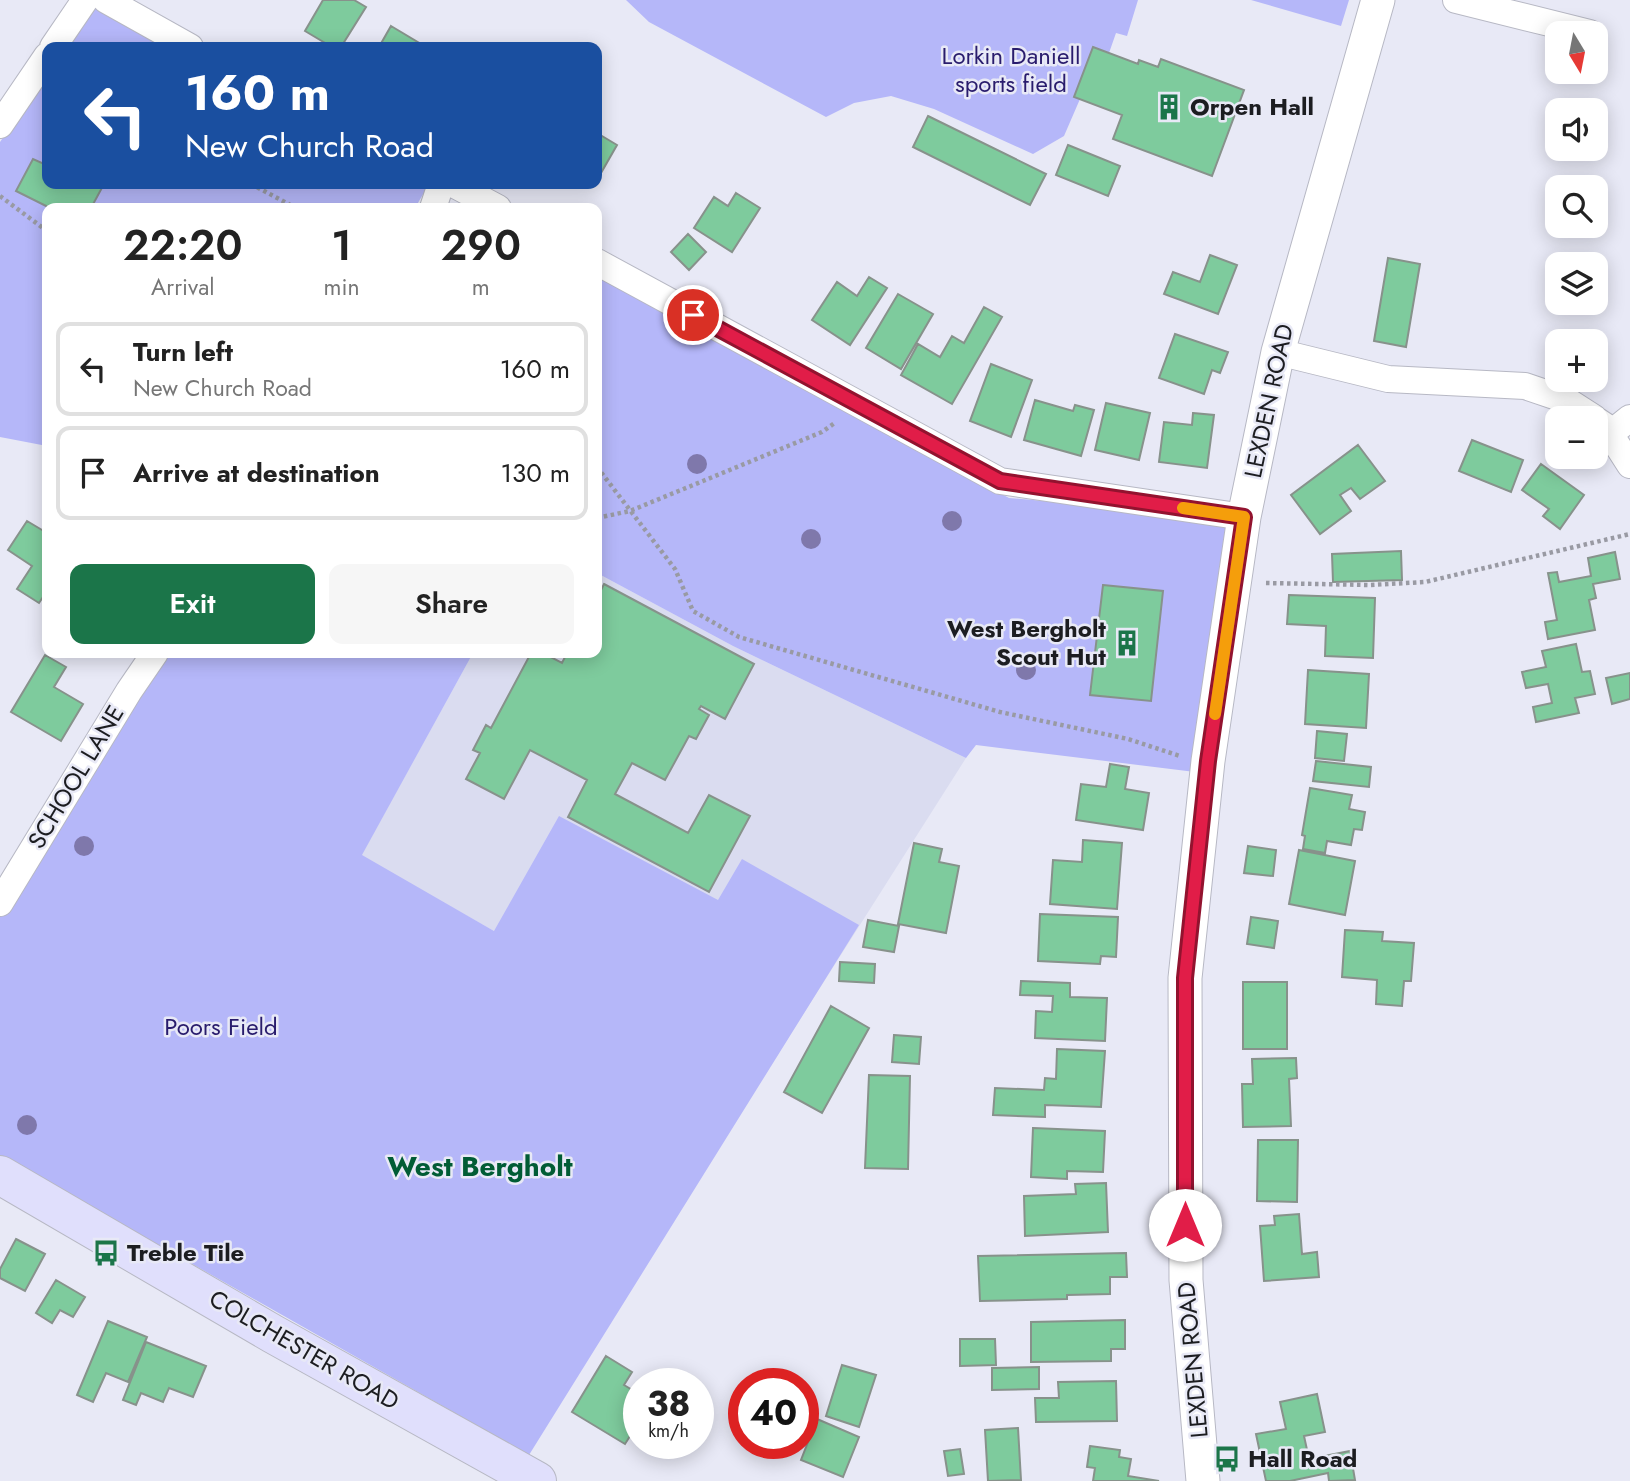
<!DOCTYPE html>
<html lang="en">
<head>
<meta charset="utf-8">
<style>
	body { margin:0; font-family:Jost,sans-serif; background:#f6f6f6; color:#222; height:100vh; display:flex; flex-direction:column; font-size:26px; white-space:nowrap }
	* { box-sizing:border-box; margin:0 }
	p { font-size:23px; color:#767676 }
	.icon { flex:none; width:38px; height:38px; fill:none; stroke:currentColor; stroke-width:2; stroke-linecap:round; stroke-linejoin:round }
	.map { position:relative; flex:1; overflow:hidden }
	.sheet { position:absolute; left:42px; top:203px; width:560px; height:455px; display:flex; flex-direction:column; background:#fff; border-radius:14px; box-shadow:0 4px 18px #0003 }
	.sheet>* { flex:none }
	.banner { position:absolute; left:42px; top:42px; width:560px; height:147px; border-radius:14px; box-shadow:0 4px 18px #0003; background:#1a4fa0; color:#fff; overflow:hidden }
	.needle { width:46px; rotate:170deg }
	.fabs { position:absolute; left:1545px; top:21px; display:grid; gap:14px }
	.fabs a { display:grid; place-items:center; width:63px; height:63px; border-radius:14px; background:#fff; box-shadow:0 4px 18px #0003; font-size:35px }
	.speed { position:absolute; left:623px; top:1368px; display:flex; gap:14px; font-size:35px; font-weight:700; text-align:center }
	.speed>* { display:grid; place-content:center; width:91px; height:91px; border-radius:50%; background:#fff; box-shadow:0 4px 18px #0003; line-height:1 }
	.speed small { font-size:18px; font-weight:400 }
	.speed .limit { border:10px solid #d22; background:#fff; color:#111 }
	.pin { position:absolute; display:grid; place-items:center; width:60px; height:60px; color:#fff; margin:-30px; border:4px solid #fff; border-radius:50%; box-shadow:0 2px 7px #0007 }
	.me { position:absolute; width:77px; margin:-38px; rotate:0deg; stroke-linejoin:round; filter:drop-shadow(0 0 5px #0008) }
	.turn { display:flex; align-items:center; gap:24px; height:147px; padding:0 28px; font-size:32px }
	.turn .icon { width:91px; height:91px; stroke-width:2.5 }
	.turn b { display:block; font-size:49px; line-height:60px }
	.eta { display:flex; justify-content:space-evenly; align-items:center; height:119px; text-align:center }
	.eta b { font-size:42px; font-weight:600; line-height:49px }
	.cta { display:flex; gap:14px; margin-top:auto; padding:14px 28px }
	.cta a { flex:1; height:80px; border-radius:14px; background:#1b7549; color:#fff; font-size:28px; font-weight:600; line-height:80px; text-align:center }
	.cta a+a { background:#f6f6f6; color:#222 }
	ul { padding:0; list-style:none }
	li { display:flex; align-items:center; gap:21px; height:94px; margin:0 14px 10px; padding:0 14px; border:4px solid #e0e0e0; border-radius:14px }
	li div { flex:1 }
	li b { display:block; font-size:26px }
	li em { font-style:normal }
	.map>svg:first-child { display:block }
	.built { fill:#dadcf0 }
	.green { fill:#b5b7f9 }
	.building { fill:#7ecb9d; stroke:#87928b; stroke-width:2 }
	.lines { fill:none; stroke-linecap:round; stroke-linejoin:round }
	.minor-casing { stroke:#b7b8c4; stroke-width:28 }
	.tertiary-casing { stroke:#b7b8c4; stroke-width:35 }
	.secondary-casing { stroke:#b7b8c4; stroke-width:40 }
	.path { stroke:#999aa3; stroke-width:4.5; stroke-dasharray:3.5 3.5; stroke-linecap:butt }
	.minor { stroke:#fff; stroke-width:26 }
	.tertiary { stroke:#fff; stroke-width:33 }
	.secondary { stroke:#e0dffc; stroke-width:38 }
	.tree { fill:#7f78ab }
	.route-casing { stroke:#92132f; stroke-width:18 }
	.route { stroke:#e11d48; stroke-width:12 }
	.slow { stroke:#f59e0b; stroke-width:12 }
	.labels { text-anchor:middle; stroke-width:5; stroke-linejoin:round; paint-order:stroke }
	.park-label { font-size:24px; fill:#291c6d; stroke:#e8e9f6 }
	.poi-label { font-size:24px; font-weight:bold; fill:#1c1d21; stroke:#e8e9f6; text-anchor:start }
	.street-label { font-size:24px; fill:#1c1d21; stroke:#e8e9f6 }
	.quarter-label { font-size:28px; font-weight:bold; fill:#015c35; stroke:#e8e9f6 }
</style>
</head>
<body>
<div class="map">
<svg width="1630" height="1481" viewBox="0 0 1630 1481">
	<rect width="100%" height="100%" fill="#e8e9f6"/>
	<path class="built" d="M597 573 733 646 966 758 764 1076 494 931 361 856 473 653H597Z"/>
	<path class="green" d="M626 0H1138L1127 36 1116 33 1109 53 1093 47 1075 97 1080 99 1064 136 1033 154 934 109 891 96 854 103 826 117 649 22Z
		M1251 0H1349L1341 26Z
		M95 6 174 47H66Z
		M47 74V184H429L415 208H47V446L0 437V142Z
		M597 274 1009 498 1235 518 1195 772 976 745 966 758 733 646 597 573Z
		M168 653H473L362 855 494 931 559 816 718 900 742 859 859 925 529 1455 0 1155V917Z"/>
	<path class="building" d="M323 0H354L366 7 341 47H332L305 31Z
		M391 26 426 47H379Z
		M1093 47 1138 64 1139 60 1158 67 1161 59 1244 90 1212 176 1113 139 1122 115 1074 97Z
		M928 116 1046 174 1030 205 913 147Z
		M597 133 617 145 597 180Z
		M1068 145 1120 166 1108 196 1056 175Z
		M47 157V184H104L91 208H50L16 191 33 159 44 164Z
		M736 193 760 208 732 252 694 228 714 197 728 206Z
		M688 234 706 252 689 270 671 252Z
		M1210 255 1237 265 1218 314 1164 294 1173 272 1200 282Z
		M1388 258 1420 264 1406 347 1374 341Z
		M869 277 887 288 850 345 812 320 837 282 857 296Z
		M898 294 933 314 901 369 866 348Z
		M984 307 1002 317 952 404 901 375 918 344 940 357 952 336 964 343Z
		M1175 334 1228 352 1220 373 1212 370 1204 394 1159 378Z
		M991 364 1032 380 1011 437 970 421Z
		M1035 400 1073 411 1075 405 1094 410 1081 456 1024 440Z
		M1106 403 1150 413 1139 460 1095 450Z
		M1193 413 1214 415 1207 468 1159 462 1164 422 1192 425Z
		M1472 440 1523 460 1511 492 1459 471Z
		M1358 445 1385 481 1360 499 1351 488 1340 495 1351 511 1320 534 1291 495Z
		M1541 464 1584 495 1560 529 1543 516 1549 509 1522 490Z
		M27 521 47 533V591L39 603 17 589 32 566 8 550Z
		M1401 551 1402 580 1333 582 1332 554Z
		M1615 552 1620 579 1593 584 1596 598 1589 600 1595 630 1548 639 1545 622 1557 620 1548 573 1557 572 1559 582 1591 576 1588 558Z
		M604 584 754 664 725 719 701 706 699 709 709 715 696 739 689 736 665 780 632 763 615 794 688 833 709 795 750 816 709 892 568 817 587 780 530 750 504 799 466 779 480 753 473 750 486 725 491 728 531 653H543L562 663 567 653H597V598Z
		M1103 585 1163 591 1151 701 1090 695Z
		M1289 595 1375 598 1373 658 1325 656 1326 626 1287 624Z
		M1576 644 1582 672 1590 671 1595 694 1575 698 1579 713 1536 722 1533 707 1552 703 1548 684 1526 688 1522 672 1546 667 1542 651Z
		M45 655 66 667 54 687 83 704 61 741 11 712Z
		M1308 670 1369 674 1366 728 1305 724Z
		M1630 673V699L1612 704 1606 678Z
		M1317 731 1347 734 1344 761 1315 758Z
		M1316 761 1371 767 1369 787 1313 781Z
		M1110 764 1129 767 1125 789 1149 793 1143 830 1076 820 1081 784 1106 787Z
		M1310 788 1352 795 1349 809 1365 812 1362 830 1354 829 1351 845 1327 841 1325 853 1303 849 1305 836 1302 835Z
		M1083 840 1122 843 1117 909 1050 904 1053 860 1082 862Z
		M914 843 942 849 939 862 959 866 946 933 898 924Z
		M1248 846 1276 850 1273 876 1244 873Z
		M1299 850 1355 861 1345 915 1289 904Z
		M1040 914 1118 917 1116 957 1101 956 1100 964 1038 961Z
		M1251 917 1278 921 1274 948 1247 944Z
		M868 920 899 926 894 952 863 947Z
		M1345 930 1383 932 1382 941 1414 943 1411 981H1404L1402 1006 1376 1004 1377 980 1342 977Z
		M840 962 875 964 874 983 839 981Z
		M1021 981 1070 983V997L1107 998 1105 1041 1035 1038 1036 1011 1052 1012 1053 996 1020 995Z
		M1243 982H1287V1049H1243Z
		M831 1006 869 1028 822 1113 784 1092Z
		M894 1035 921 1037 919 1064 892 1062Z
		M1057 1049 1105 1051 1101 1107 1045 1105V1117L993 1115 995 1088 1044 1090 1045 1078 1056 1079Z
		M1296 1058 1297 1078 1289 1079 1291 1126 1243 1127 1242 1084H1253L1252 1059Z
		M869 1075 910 1076 908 1169 865 1168Z
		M1033 1128 1105 1131 1103 1172 1067 1171V1179L1031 1177Z
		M1258 1140H1298L1297 1202 1257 1201Z
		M1106 1183 1108 1232 1025 1236 1024 1196 1076 1194 1075 1184Z
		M1299 1214 1302 1254 1317 1252 1319 1277 1264 1281 1260 1226 1275 1225 1274 1216Z
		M16 1239 45 1254 25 1291 0 1278V1269Z
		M1126 1253 1127 1277H1110V1294L1067 1295V1299L980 1301 978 1256Z
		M56 1280 85 1297 73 1317 60 1310 52 1323 36 1313Z
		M1125 1320V1349H1111V1361L1031 1362V1322Z
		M108 1321 147 1337 128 1382 106 1373 93 1402 77 1395Z
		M960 1339H995L996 1365 960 1366Z
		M146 1342 206 1366 193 1397 169 1388 163 1402 141 1393 136 1405 123 1400Z
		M606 1356 632 1372 624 1385 639 1394V1422L625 1444 572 1412Z
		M842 1365 876 1375 859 1427 826 1416Z
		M1039 1367V1389L992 1390V1368Z
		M1116 1381 1117 1421 1036 1422 1035 1398H1059L1058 1382Z
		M1317 1394 1325 1432 1304 1436 1309 1459 1350 1451 1355 1480 1329 1481 1328 1473 1290 1481H1266L1256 1434 1286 1429 1280 1402Z
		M817 1419 859 1437 843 1477 801 1460Z
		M1018 1428 1021 1480 988 1481 985 1430Z
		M1090 1446 1120 1450 1119 1457 1131 1459 1128 1476 1159 1481H1093L1095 1468 1087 1467Z
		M960 1449 964 1474 948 1476 944 1451Z"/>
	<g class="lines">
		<g class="minor-casing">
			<path id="minor" d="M106 0 190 47
				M1456 0 1590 33
				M53 47 85 0
				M0 125 47 56
				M453 184 498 208
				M433 208 441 184
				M597 262 1000 481 1244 517
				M1278 352 1388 379 1525 386 1566 400 1594 418
				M1596 420 1605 426 1630 465
				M1610 434 1630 418
				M0 903 129 691 155 653"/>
		</g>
		<g class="tertiary-casing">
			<path id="tertiary" d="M1203 1481 1186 1280 1185 978 1208 761 1244 517 1278 352 1378 0"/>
		</g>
		<g class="secondary-casing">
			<path id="secondary" d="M0 1175 273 1334 537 1481"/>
		</g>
		<path class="path" d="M251 184 296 208
			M0 196 47 231
			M597 467 675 569 693 611 739 637 1000 712 1128 739 1180 756
			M597 518 630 511 822 432 836 422
			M1266 583 1370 585 1425 582 1630 534"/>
		<use href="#minor" class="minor"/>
		<use href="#tertiary" class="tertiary"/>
		<use href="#secondary" class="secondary"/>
	</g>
	<g class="tree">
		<circle cx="697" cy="464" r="10"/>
		<circle cx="952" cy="521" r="10"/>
		<circle cx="811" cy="539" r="10"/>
		<circle cx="1026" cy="670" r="10"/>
		<circle cx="84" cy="846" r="10"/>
		<circle cx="27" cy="1125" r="10"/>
	</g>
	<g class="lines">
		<g class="route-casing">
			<path id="route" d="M693 315 1000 481 1244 517 1208 761 1185 978V1225"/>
		</g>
		<use href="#route" class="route"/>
		<path class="slow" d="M1183 508 1244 517 1215 714"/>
	</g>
	<defs>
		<g id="building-bare" transform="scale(2.1)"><path d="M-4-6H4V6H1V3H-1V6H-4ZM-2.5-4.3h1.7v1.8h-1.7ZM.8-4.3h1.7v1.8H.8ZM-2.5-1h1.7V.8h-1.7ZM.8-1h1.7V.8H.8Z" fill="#1b7549" stroke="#e8e9f6" stroke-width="2.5" paint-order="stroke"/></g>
		<g id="bus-bare" transform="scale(2.1)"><path d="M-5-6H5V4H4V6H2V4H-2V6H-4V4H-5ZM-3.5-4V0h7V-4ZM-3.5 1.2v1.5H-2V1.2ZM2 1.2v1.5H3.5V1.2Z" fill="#1b7549" stroke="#e8e9f6" stroke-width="2.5" paint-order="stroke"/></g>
	</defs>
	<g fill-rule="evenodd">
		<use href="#building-bare" x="1169" y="107"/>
		<use href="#building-bare" x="1127" y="643"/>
		<use href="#bus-bare" x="106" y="1253"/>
		<use href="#bus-bare" x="1227" y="1459"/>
	</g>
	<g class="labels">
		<g class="park-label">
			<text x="1011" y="64">Lorkin Daniell<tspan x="1011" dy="28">sports field</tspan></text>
			<text x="221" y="1035">Poors Field</text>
		</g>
		<g class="poi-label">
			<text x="1190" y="115">Orpen Hall</text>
			<text x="1106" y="637" text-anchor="end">West Bergholt<tspan x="1106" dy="28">Scout Hut</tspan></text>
			<text x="127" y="1261">Treble Tile</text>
			<text x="1248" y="1467">Hall Road</text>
		</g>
		<g class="street-label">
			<text transform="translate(1269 401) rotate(-78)" y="8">LEXDEN ROAD</text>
			<text transform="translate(76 777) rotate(-59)" y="8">SCHOOL LANE</text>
			<text transform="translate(304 1350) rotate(30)" y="8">COLCHESTER ROAD</text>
			<text transform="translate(1193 1360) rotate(-95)" y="8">LEXDEN ROAD</text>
		</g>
		<g class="quarter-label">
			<text x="480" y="1176">West Bergholt</text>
		</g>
	</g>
</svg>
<div class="fabs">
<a><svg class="needle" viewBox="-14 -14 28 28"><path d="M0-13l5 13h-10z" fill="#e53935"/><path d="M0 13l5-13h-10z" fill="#767676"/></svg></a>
<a><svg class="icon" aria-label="sound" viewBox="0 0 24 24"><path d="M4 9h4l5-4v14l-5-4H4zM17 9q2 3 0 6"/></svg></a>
<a><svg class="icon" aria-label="search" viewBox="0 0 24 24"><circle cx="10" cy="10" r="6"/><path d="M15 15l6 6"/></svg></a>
<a><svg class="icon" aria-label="layers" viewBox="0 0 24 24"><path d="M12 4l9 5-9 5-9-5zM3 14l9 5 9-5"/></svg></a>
<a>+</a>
<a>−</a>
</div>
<div class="speed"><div>38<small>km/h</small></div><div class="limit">40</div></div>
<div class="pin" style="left:693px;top:315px;background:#d93025"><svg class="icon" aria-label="arrive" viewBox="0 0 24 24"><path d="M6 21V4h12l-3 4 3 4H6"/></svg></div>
<svg class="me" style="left:1185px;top:1225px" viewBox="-20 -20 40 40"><circle r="19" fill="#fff"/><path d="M0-13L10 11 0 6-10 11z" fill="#e11d48"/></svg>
<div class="banner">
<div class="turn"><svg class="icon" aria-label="left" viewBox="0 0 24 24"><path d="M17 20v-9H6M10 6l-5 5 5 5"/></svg><div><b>160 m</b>New Church Road</div></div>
</div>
<section class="sheet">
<div class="eta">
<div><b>22:20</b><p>Arrival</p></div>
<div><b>1</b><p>min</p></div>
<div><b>290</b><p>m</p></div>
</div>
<ul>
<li><svg class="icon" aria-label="left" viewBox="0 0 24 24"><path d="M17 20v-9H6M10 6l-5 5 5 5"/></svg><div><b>Turn left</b><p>New Church Road</p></div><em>160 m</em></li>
<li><svg class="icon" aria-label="arrive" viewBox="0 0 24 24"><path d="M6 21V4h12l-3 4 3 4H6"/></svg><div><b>Arrive at destination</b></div><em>130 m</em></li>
</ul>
<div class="cta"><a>Exit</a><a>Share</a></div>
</section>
</div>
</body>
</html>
